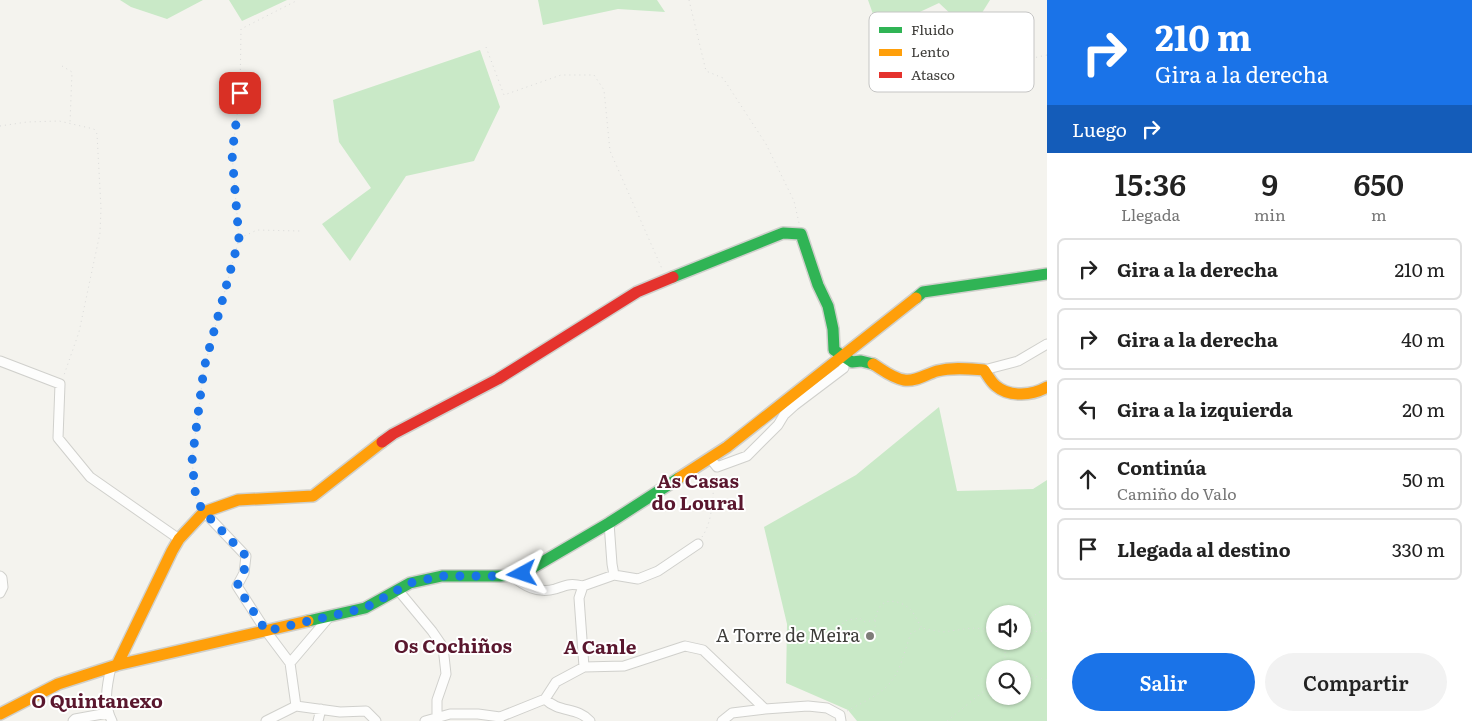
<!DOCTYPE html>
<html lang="es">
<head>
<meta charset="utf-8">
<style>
	body { margin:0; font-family:Literata,serif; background:#f2f2f2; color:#222; height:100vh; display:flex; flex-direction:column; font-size:19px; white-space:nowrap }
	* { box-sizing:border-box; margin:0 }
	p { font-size:16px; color:#767676 }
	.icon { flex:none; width:28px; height:28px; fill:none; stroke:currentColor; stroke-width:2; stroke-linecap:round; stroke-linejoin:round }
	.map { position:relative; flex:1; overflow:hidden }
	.panel { display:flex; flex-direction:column; background:#fff; width:425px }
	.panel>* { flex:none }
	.banner { background:#1a73e8; color:#fff; overflow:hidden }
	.fabs { position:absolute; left:986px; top:605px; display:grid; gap:10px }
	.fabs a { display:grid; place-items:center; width:45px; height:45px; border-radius:50%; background:#fff; box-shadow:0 1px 4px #0004; font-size:25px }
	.pin { position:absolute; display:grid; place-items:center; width:42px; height:42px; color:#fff; margin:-21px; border-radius:10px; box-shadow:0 2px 8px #0006 }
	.me { position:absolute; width:55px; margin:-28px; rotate:265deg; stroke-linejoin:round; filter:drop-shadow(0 0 4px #0008) }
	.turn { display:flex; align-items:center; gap:18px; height:105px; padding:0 25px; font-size:22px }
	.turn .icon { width:65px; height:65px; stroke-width:2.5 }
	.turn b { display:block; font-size:35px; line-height:42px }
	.then { display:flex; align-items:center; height:48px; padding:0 25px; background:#0003; gap:10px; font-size:19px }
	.eta { display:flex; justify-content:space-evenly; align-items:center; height:85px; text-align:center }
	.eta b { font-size:30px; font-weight:600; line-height:35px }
	.cta { display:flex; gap:10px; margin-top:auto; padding:10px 25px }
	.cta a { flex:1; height:58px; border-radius:30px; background:#1a73e8; color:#fff; font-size:20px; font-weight:600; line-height:58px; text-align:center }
	.cta a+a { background:#f2f2f2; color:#222 }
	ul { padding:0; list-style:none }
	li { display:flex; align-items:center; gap:15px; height:62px; margin:0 10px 8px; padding:0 15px; border:2px solid #e0e0e0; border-radius:8px }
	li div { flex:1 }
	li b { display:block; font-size:19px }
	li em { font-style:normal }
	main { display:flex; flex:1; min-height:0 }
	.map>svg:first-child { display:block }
	.green { fill:#c9e9c7; fill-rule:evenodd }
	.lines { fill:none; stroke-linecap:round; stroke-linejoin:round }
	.street-casing { stroke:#d0d0cc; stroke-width:11 }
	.fast-casing { stroke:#d0d0cc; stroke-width:14 }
	.slow-casing { stroke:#d0d0cc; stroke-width:14 }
	.jam-casing { stroke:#d0d0cc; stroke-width:14 }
	.path { stroke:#dbdbda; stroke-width:1; stroke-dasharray:1 4; stroke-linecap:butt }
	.street { stroke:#fdfdfc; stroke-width:9 }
	.fast { stroke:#30b455; stroke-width:11 }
	.slow { stroke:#ff9f0a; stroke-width:11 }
	.jam { stroke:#e5322d; stroke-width:11 }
	.route { stroke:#1a73e8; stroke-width:9; stroke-dasharray:0 16.2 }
	.poi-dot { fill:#7e7d79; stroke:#fff; stroke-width:2 }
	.labels { text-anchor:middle; stroke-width:4; stroke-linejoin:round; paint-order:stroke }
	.poi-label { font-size:18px; fill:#3e3d3a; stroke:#fff; text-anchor:end }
	.neighbourhood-label { font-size:19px; font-weight:bold; fill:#5a172e; stroke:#fff }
	.key { fill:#fff; stroke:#c5c5c4; stroke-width:1 }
	.key-label { font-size:14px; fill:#3e3d3a }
</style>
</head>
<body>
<main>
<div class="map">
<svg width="1047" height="721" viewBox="0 0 1047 721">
	<rect width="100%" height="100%" fill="#f4f3ee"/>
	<path class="green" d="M120 0H203L167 19 131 7Z
		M229 0H287L242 21Z
		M538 0H657L665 12 618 9 543 25Z
		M868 0H990L970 32 939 3 879 31Z
		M480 50 500 107 474 161 406 176 350 261 322 224 371 188 339 142 333 100Z
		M939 407 957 491 1033 489 1047 480V721H857L848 710 786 683 787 624 764 527 856 475ZM995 614H1022V641H995ZM995 669H1022V696H995Z"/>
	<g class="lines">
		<g class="street-casing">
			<path id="street" d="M0 361 60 384 58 438 90 477 179 539
				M984 370 1018 361 1047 344
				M710 458 717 467 747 456 778 425 784 415 795 405 844 368 843 355
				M204 512 246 556 244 573 237 586 266 631 290 663 296 706
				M511 575C524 586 538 594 555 589 567 585 570 583 583 586
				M614 575 638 579 658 571 698 544
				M0 576 2 578 3 587 0 593
				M398 590 432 631 443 647 446 674 437 700V717
				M290 663 330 616
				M111 667C107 685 103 704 112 721
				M584 667 624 666 685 646 703 650 765 709 808 706 827 708 840 715 841 721
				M545 699C559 713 578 707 590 721
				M73 721 75 719 108 713
				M266 721 296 706 340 712 366 711 376 721
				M318 721 321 709
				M425 721 450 714H478L500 717
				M499 721 500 717 545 699 556 682 584 667 579 598 583 586 614 575 612 564 609 523
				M722 721 732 713 765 709"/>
		</g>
		<g class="fast-casing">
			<path id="fast" d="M673 277 783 233 801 234 818 285 828 306 833 329 834 350 852 362 861 361 873 364
				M916 298 923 292 1047 274
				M308 621 365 608 410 583 442 576H500L522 574 609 523 679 478"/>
		</g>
		<g class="slow-casing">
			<path id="slow" d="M873 364C883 370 892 378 904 380 916 382 926 374 937 371 953 367 969 369 984 370 988 376 991 382 996 386 1010 398 1033 395 1047 387
				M679 478 727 447 916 298
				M117 665 172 551 179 539 204 512 238 500 313 496 382 442
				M0 714 58 684 117 665 308 621"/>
		</g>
		<g class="jam-casing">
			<path id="jam" d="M382 442 393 434 498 379 637 292 673 277"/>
		</g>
		<path class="path" d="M689 0 706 71 723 78 766 144 794 201 799 223
			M869 34 919 31 1011 32 1024 33C1028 41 1027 51 1033 58L1047 55
			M486 47 504 95 561 75H594L604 90 610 151 663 271
			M62 66 72 72 70 123
			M0 126 27 122 59 121 94 129 97 134 101 208 100 233 79 332 64 375
			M240 238 257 230 300 231
			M198 503 196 499 192 461 204 368 239 239 232 154 240 93 241 29 298 0
			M702 537C714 519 712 495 715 475
			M875 620 865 622 860 618 844 621 840 629 841 636 848 638 865 631 875 632C875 624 875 615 879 608 886 596 903 602 911 610 915 615 918 622 922 628
			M1022 630 1032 617 1047 607
			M1022 637 1038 631H1047
			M1008 667 1004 654 1014 641
			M1022 672 1047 680
			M847 711C861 703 879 696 890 683 901 670 905 649 911 633L922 628 943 632 972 628 995 630
			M947 721 995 682"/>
		<use href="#street" class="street"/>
		<use href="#fast" class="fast"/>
		<use href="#slow" class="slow"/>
		<use href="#jam" class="jam"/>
	</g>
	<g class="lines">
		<path class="route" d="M240 93 232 154 239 239 204 368 192 461 196 499 204 512 246 556 244 572 237 586 266 631 365 608 410 583 442 576H500L522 574"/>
	</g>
	<circle class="poi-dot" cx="870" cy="636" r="5"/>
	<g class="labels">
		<g class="poi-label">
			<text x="860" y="642">A Torre de Meira</text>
		</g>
		<g class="neighbourhood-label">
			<text x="698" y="488">As Casas<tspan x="698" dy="22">do Loural</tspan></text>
			<text x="453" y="653">Os Cochiños</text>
			<text x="600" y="654">A Canle</text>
			<text x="97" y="708">O Quintanexo</text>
		</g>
	</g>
	<rect x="869" y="12" width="165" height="80" rx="8" class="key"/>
	<rect x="879" y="27" width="23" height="6" fill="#30b455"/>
	<rect x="879" y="49" width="23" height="7" fill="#ff9f0a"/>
	<rect x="879" y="72" width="23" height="6" fill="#e5322d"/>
	<g class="key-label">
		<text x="911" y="35">Fluido</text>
		<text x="911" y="57">Lento</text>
		<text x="911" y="80">Atasco</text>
	</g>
</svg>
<div class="fabs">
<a><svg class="icon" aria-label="sound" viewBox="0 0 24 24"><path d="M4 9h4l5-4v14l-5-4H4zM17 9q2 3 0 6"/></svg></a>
<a><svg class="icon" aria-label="search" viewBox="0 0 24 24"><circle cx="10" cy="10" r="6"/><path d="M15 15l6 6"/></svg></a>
</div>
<div class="pin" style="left:240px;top:93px;background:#d93025"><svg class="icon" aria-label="arrive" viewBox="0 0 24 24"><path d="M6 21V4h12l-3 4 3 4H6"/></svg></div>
<svg class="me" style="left:522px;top:574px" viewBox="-20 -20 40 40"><path d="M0-17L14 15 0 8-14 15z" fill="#1a73e8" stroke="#fff" stroke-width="4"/></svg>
</div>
<section class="panel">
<div class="banner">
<div class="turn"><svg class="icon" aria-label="right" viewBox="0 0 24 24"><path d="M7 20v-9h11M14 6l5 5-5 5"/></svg><div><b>210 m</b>Gira a la derecha</div></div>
<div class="then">Luego<svg class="icon" aria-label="right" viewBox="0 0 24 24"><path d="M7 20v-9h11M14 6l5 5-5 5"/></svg></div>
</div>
<div class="eta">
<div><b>15:36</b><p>Llegada</p></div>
<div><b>9</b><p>min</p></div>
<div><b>650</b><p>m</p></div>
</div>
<ul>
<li><svg class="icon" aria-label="right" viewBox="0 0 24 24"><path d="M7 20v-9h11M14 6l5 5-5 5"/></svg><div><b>Gira a la derecha</b></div><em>210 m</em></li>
<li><svg class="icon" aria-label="right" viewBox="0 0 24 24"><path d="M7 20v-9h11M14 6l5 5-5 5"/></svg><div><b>Gira a la derecha</b></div><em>40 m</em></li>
<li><svg class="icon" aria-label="left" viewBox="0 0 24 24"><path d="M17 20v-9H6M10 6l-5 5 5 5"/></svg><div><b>Gira a la izquierda</b></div><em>20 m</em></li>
<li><svg class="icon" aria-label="ahead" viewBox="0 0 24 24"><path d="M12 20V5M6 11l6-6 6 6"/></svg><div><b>Continúa</b><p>Camiño do Valo</p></div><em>50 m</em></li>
<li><svg class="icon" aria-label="arrive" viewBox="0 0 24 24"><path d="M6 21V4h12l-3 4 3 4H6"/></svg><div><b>Llegada al destino</b></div><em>330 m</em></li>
</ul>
<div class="cta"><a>Salir</a><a>Compartir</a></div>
</section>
</main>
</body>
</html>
